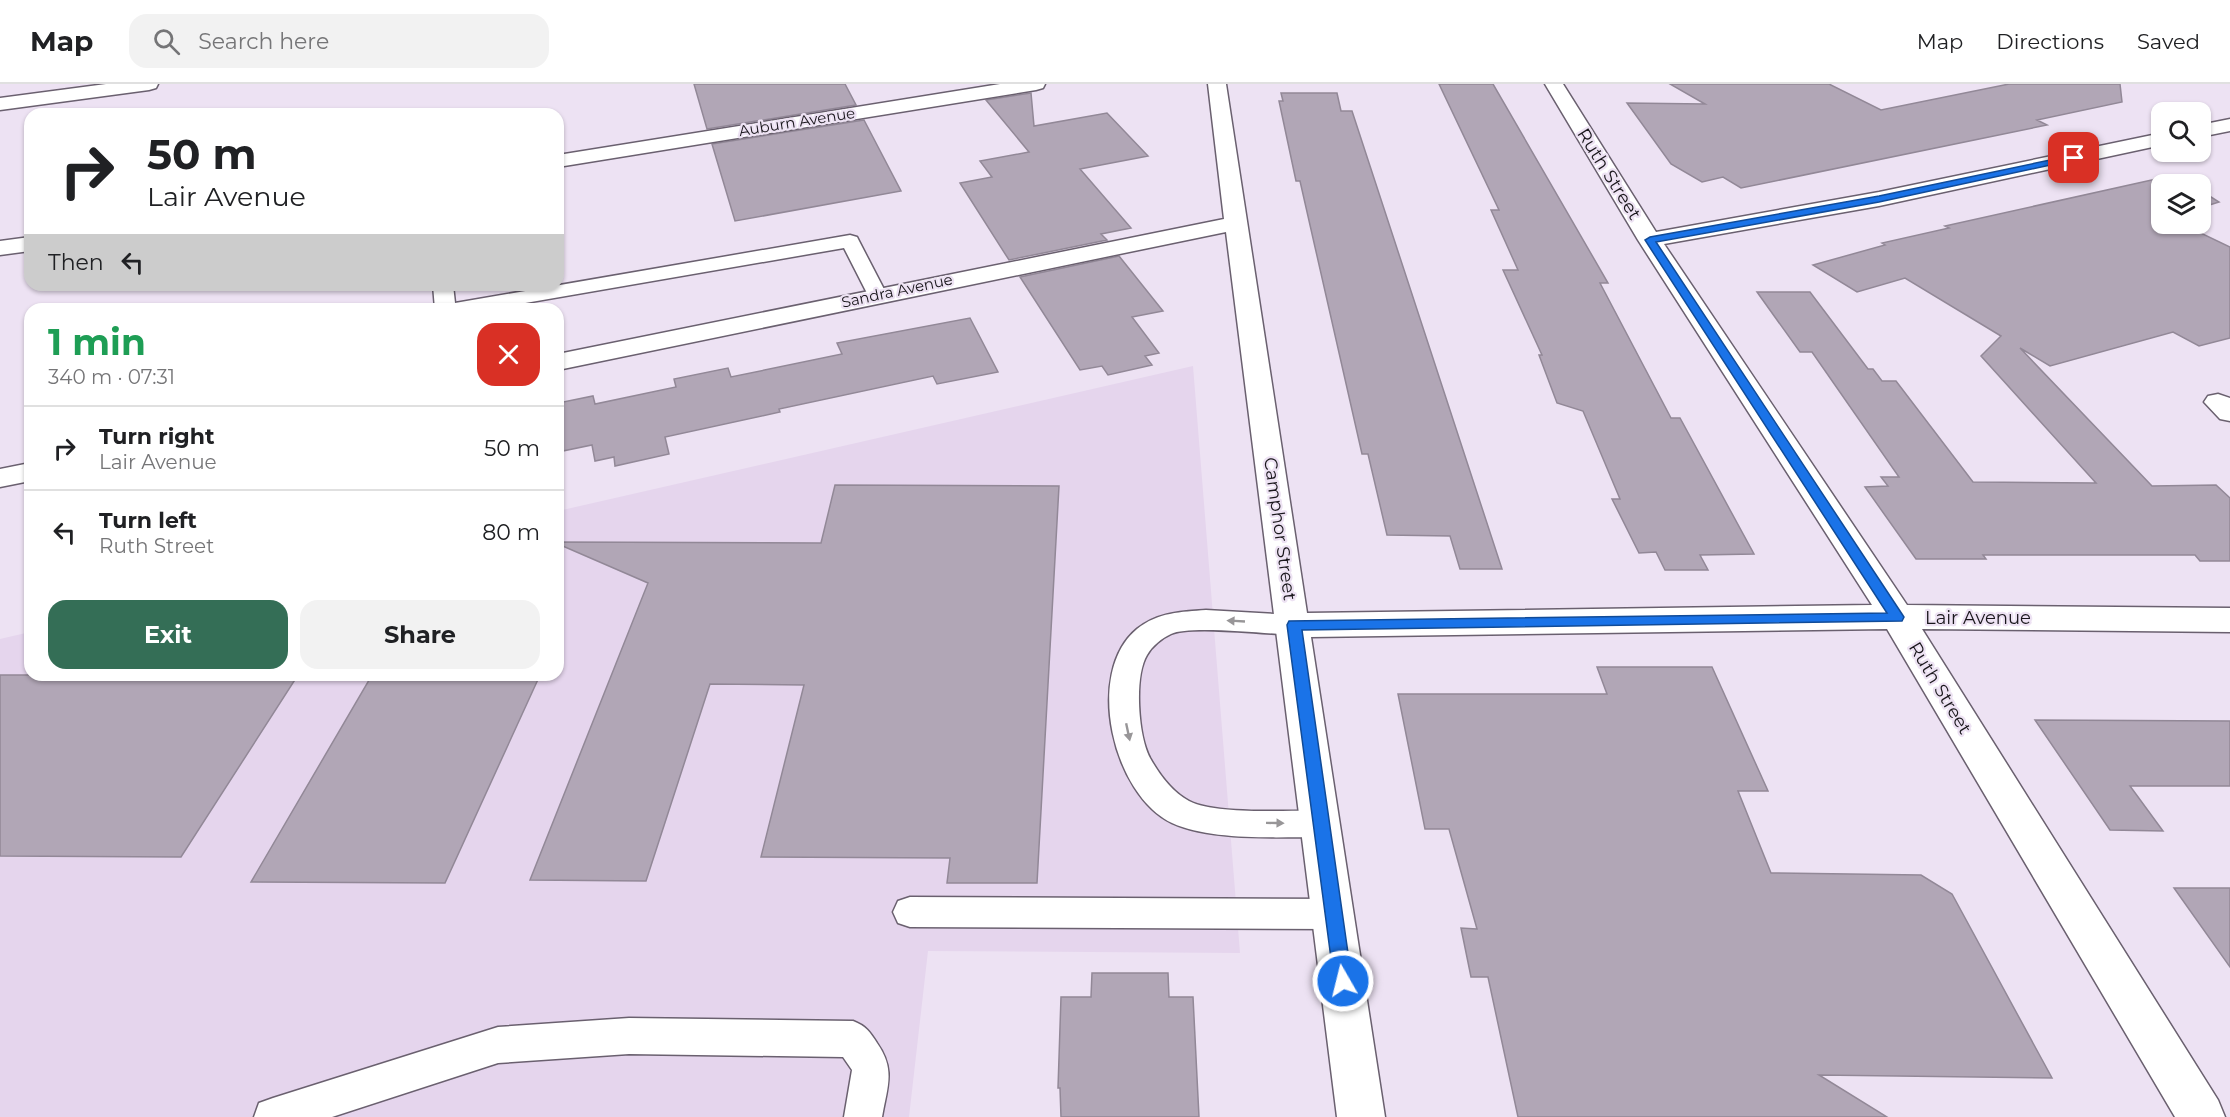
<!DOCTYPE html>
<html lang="en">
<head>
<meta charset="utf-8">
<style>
	body { margin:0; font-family:Montserrat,sans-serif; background:#f2f2f2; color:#202124; height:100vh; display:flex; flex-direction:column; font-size:22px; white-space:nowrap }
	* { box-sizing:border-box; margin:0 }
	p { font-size:20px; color:#757577 }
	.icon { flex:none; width:33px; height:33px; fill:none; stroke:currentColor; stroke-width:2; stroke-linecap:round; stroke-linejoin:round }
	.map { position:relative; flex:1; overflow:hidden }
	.details { position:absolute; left:24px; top:219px; width:540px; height:378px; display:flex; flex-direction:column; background:#fff; border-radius:18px; box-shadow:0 2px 4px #0004 }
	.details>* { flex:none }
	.guide { position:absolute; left:24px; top:24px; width:540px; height:183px; border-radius:18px; box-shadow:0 2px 4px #0004; background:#fff; color:#202124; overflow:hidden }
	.controls { position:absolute; left:2151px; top:18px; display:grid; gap:12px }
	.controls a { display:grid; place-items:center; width:60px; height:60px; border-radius:12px; background:#fff; box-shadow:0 2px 4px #0004; font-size:30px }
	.pin { position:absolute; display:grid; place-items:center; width:51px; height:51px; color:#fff; margin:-26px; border-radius:12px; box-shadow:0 3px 9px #0006 }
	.me { position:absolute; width:66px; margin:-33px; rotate:352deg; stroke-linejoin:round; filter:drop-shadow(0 0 4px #0008) }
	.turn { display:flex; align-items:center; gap:21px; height:126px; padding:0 24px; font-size:27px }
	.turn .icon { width:78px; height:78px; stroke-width:2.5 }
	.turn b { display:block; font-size:42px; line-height:51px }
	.then { display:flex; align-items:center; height:57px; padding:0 24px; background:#0003; gap:12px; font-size:22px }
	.round { display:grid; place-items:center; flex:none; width:63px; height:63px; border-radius:18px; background:#f2f2f2 }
	.head { display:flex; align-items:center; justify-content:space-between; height:102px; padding:0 24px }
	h1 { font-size:36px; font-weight:700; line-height:45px; color:#1e9e55 }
	.action { display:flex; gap:12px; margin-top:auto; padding:12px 24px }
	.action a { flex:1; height:69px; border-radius:18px; background:#346e56; color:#fff; font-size:24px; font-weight:700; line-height:69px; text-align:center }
	.action a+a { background:#f2f2f2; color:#202124 }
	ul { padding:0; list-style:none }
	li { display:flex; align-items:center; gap:18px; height:84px; padding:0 24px; border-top:2px solid #e0e0e0 }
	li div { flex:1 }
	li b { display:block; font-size:22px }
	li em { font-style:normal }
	header { display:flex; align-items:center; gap:36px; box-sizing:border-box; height:84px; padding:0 30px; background:#fff; border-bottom:2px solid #e0e0e0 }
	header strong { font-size:28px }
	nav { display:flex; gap:33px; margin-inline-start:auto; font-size:21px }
	.search { width:420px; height:54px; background:#f2f2f2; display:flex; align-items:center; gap:15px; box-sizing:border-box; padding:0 21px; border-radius:18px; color:#757577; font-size:22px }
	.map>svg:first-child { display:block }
	.built { fill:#e5d5ed }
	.building { fill:#b1a6b6; stroke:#928897; stroke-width:1.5 }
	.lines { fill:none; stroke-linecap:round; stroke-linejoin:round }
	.service-casing { stroke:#6a606f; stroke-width:3 }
	.minor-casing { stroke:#6a606f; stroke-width:3 }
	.service { fill:#fff; fill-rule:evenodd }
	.minor { fill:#fff; fill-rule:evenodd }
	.oneway { fill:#989698 }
	.route { fill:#1a73e8; stroke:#114b97; stroke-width:1.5 }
	.labels { text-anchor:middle; stroke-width:4.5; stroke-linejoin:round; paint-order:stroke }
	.far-street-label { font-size:15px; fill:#19161b; stroke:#ede2f3 }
	.street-label { font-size:18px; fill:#19161b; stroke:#ede2f3 }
</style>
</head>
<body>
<header>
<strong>Map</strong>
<div class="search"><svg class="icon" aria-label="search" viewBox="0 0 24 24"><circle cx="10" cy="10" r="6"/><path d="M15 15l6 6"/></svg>Search here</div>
<nav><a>Map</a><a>Directions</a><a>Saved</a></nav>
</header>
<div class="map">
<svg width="2230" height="1033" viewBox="0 0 2230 1033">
	<rect width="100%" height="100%" fill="#ede2f3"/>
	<path class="built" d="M1193 282 1240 869 928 867 909 1033H0V555L30 548V591H558V427Z"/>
	<path class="building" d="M694 0H845L856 21 707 45Z
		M1439 0H1493L1608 199H1600L1671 334H1680L1754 470 1700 471 1708 486H1665L1656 468 1639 469 1612 415H1620L1583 327 1557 319 1539 271H1542L1503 186H1518L1491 126H1499Z
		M1670 0H1829L1881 26 2009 0H2120L2122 18 2037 36 2047 41 1741 104 1723 93 1702 98 1671 80 1627 19 1705 20Z
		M1031 9 1034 42 1107 29 1148 72 1080 85 1131 144 1101 150 1107 156 1009 176 960 99 992 93 980 77 1029 68 986 16Z
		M1281 9H1337L1341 27H1352L1502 485H1460L1450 452 1387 451 1368 370H1362L1300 97H1296L1279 17H1283Z
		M864 36 901 107 735 137 712 60Z
		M2174 91 2190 100H2162V140H2182L2230 163V254L2199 262 2173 248 2050 282 2020 264 2152 402 2216 401 2230 414V477H2200L2195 471H1983L1986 475H1916L1865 403 1888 402 1881 393H1899L1812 268H1800L1757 208H1810L1868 285H1873L1882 297H1896L1973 398 2096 399 1981 272 2001 252 1905 194 1857 208 1813 181 1885 161 1882 159 1949 144 1945 142Z
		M2200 106 2219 118 2200 124Z
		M1119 172 1163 227 1132 233 1159 269 1145 272 1152 281 1108 291 1102 282 1080 286 1020 193Z
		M970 234 998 288 937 300 933 292 779 325 780 328 665 353 669 370 615 382 614 373 595 377 592 361 558 368V319L593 312 595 320 676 303 674 295 728 284 731 293 842 270 837 259Z
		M835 401 1059 402 1037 799H947L950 774 761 773 804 601 710 600 646 797 530 796 648 499 558 460V458L821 459Z
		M1597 583H1712L1768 707H1738L1771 789 1921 791 1952 810 2052 994 1819 991 1887 1033H1518L1488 893H1471L1461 844 1477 845 1449 745H1425L1398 610H1607Z
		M0 591H298L181 773 0 772Z
		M372 591H540L445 799 251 798Z
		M2035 636 2230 637V702H2130L2163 747 2110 746Z
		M2174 804H2230V883Z
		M1092 889H1168L1169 913H1193L1199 1033H1061L1060 1004H1058L1061 913H1091Z"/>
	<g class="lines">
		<g class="service-casing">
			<path id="service" d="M850 151 857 153 859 157 887 211 884 215H870L844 164 491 225H435L433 201H453L455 219Z
				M1206 526 1294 531 1304 534 1308 541 1304 548 1294 551C1270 550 1189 541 1171 550 1162 554 1152 562 1147 571 1134 593 1138 651 1150 674 1159 690 1172 708 1189 717 1216 731 1289 726 1321 727L1332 731 1337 740 1332 749 1321 753C1278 753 1211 757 1172 739 1113 711 1084 589 1137 545 1158 528 1181 528 1206 526Z
				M910 813 1334 815 1346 819 1351 830 1346 841 1334 845 910 843 898 839 893 828 898 817Z
				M629 934 853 937C866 942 870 948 877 959 896 986 887 1003 882 1033H844L852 986 843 973 629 970 498 979 332 1033H254L259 1019 273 1014 498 943Z"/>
		</g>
		<g class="minor-casing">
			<path id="minor" d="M106 0H158L156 4 149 6 0 26V14Z
				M1000 0H1045L1043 4 1036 6 558 83V71Z
				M1208 0H1226L1307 529 1872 521 1638 156 1545 0H1563L1656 148 1879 108 2162 49V61L1879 122 1664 160 1907 521 2230 524V548L1922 545 2218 1016 2225 1033H2175L1887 545 1311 553 1385 1033H1337L1226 148 558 286V270L1224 135Z
				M2230 35V47L2200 53V41Z
				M30 153V167L0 171V157Z
				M2218 310 2230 314V337L2220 335 2204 318 2208 312Z
				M30 379V397L0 403V385Z"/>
		</g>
		<use href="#service" class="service"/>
		<use href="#minor" class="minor"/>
	</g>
	<defs><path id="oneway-solid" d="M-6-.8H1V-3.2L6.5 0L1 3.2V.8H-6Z" transform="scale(1.5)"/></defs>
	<g class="oneway">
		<use href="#oneway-solid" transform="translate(1236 537) rotate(-177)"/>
		<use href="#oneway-solid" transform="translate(1128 648) rotate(78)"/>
		<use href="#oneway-solid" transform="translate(1275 739) rotate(1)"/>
	</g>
	<path class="route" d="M2074 71 2079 74 2078 75 1879 118 1656 158 1902 530 1904 533 1902 537 1302 546 1352 897 1349 903 1343 906 1336 903 1334 897 1287 541 1289 537 1887 529 1645 156 1650 153 1879 112Z"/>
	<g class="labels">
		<g class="far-street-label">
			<text transform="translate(797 38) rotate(-9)" y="5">Auburn Avenue</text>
			<text transform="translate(897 207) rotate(-12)" y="5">Sandra Avenue</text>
		</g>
		<g class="street-label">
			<text transform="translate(1609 90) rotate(58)" y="6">Ruth Street</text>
			<text transform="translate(1280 445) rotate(82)" y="6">Camphor Street</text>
			<text x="1978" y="540">Lair Avenue</text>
			<text transform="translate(1940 604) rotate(59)" y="6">Ruth Street</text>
		</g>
	</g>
</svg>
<div class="controls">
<a><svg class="icon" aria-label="search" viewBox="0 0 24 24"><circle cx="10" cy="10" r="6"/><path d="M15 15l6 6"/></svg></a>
<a><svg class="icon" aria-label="layers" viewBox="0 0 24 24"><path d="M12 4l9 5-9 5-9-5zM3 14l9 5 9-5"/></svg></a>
</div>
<div class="pin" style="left:2074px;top:74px;background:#d93025"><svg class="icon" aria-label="arrive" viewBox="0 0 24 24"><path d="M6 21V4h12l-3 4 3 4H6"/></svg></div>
<svg class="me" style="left:1343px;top:897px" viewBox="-20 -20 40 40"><circle r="17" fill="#1a73e8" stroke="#fff" stroke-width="3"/><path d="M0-11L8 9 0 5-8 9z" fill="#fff"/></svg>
<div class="guide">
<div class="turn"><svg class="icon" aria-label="right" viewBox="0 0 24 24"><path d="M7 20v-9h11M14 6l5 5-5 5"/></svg><div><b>50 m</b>Lair Avenue</div></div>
<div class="then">Then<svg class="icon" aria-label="left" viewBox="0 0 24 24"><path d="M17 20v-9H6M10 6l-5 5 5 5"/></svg></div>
</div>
<section class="details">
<div class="head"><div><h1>1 min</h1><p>340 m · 07:31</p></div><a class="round" style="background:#d93025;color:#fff"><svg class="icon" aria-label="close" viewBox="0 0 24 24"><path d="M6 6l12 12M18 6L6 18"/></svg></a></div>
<ul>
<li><svg class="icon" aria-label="right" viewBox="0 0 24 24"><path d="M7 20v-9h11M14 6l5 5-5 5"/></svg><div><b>Turn right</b><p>Lair Avenue</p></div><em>50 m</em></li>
<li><svg class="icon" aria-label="left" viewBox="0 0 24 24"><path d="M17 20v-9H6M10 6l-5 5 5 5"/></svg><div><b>Turn left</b><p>Ruth Street</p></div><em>80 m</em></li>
</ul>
<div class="action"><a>Exit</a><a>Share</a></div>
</section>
</div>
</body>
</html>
